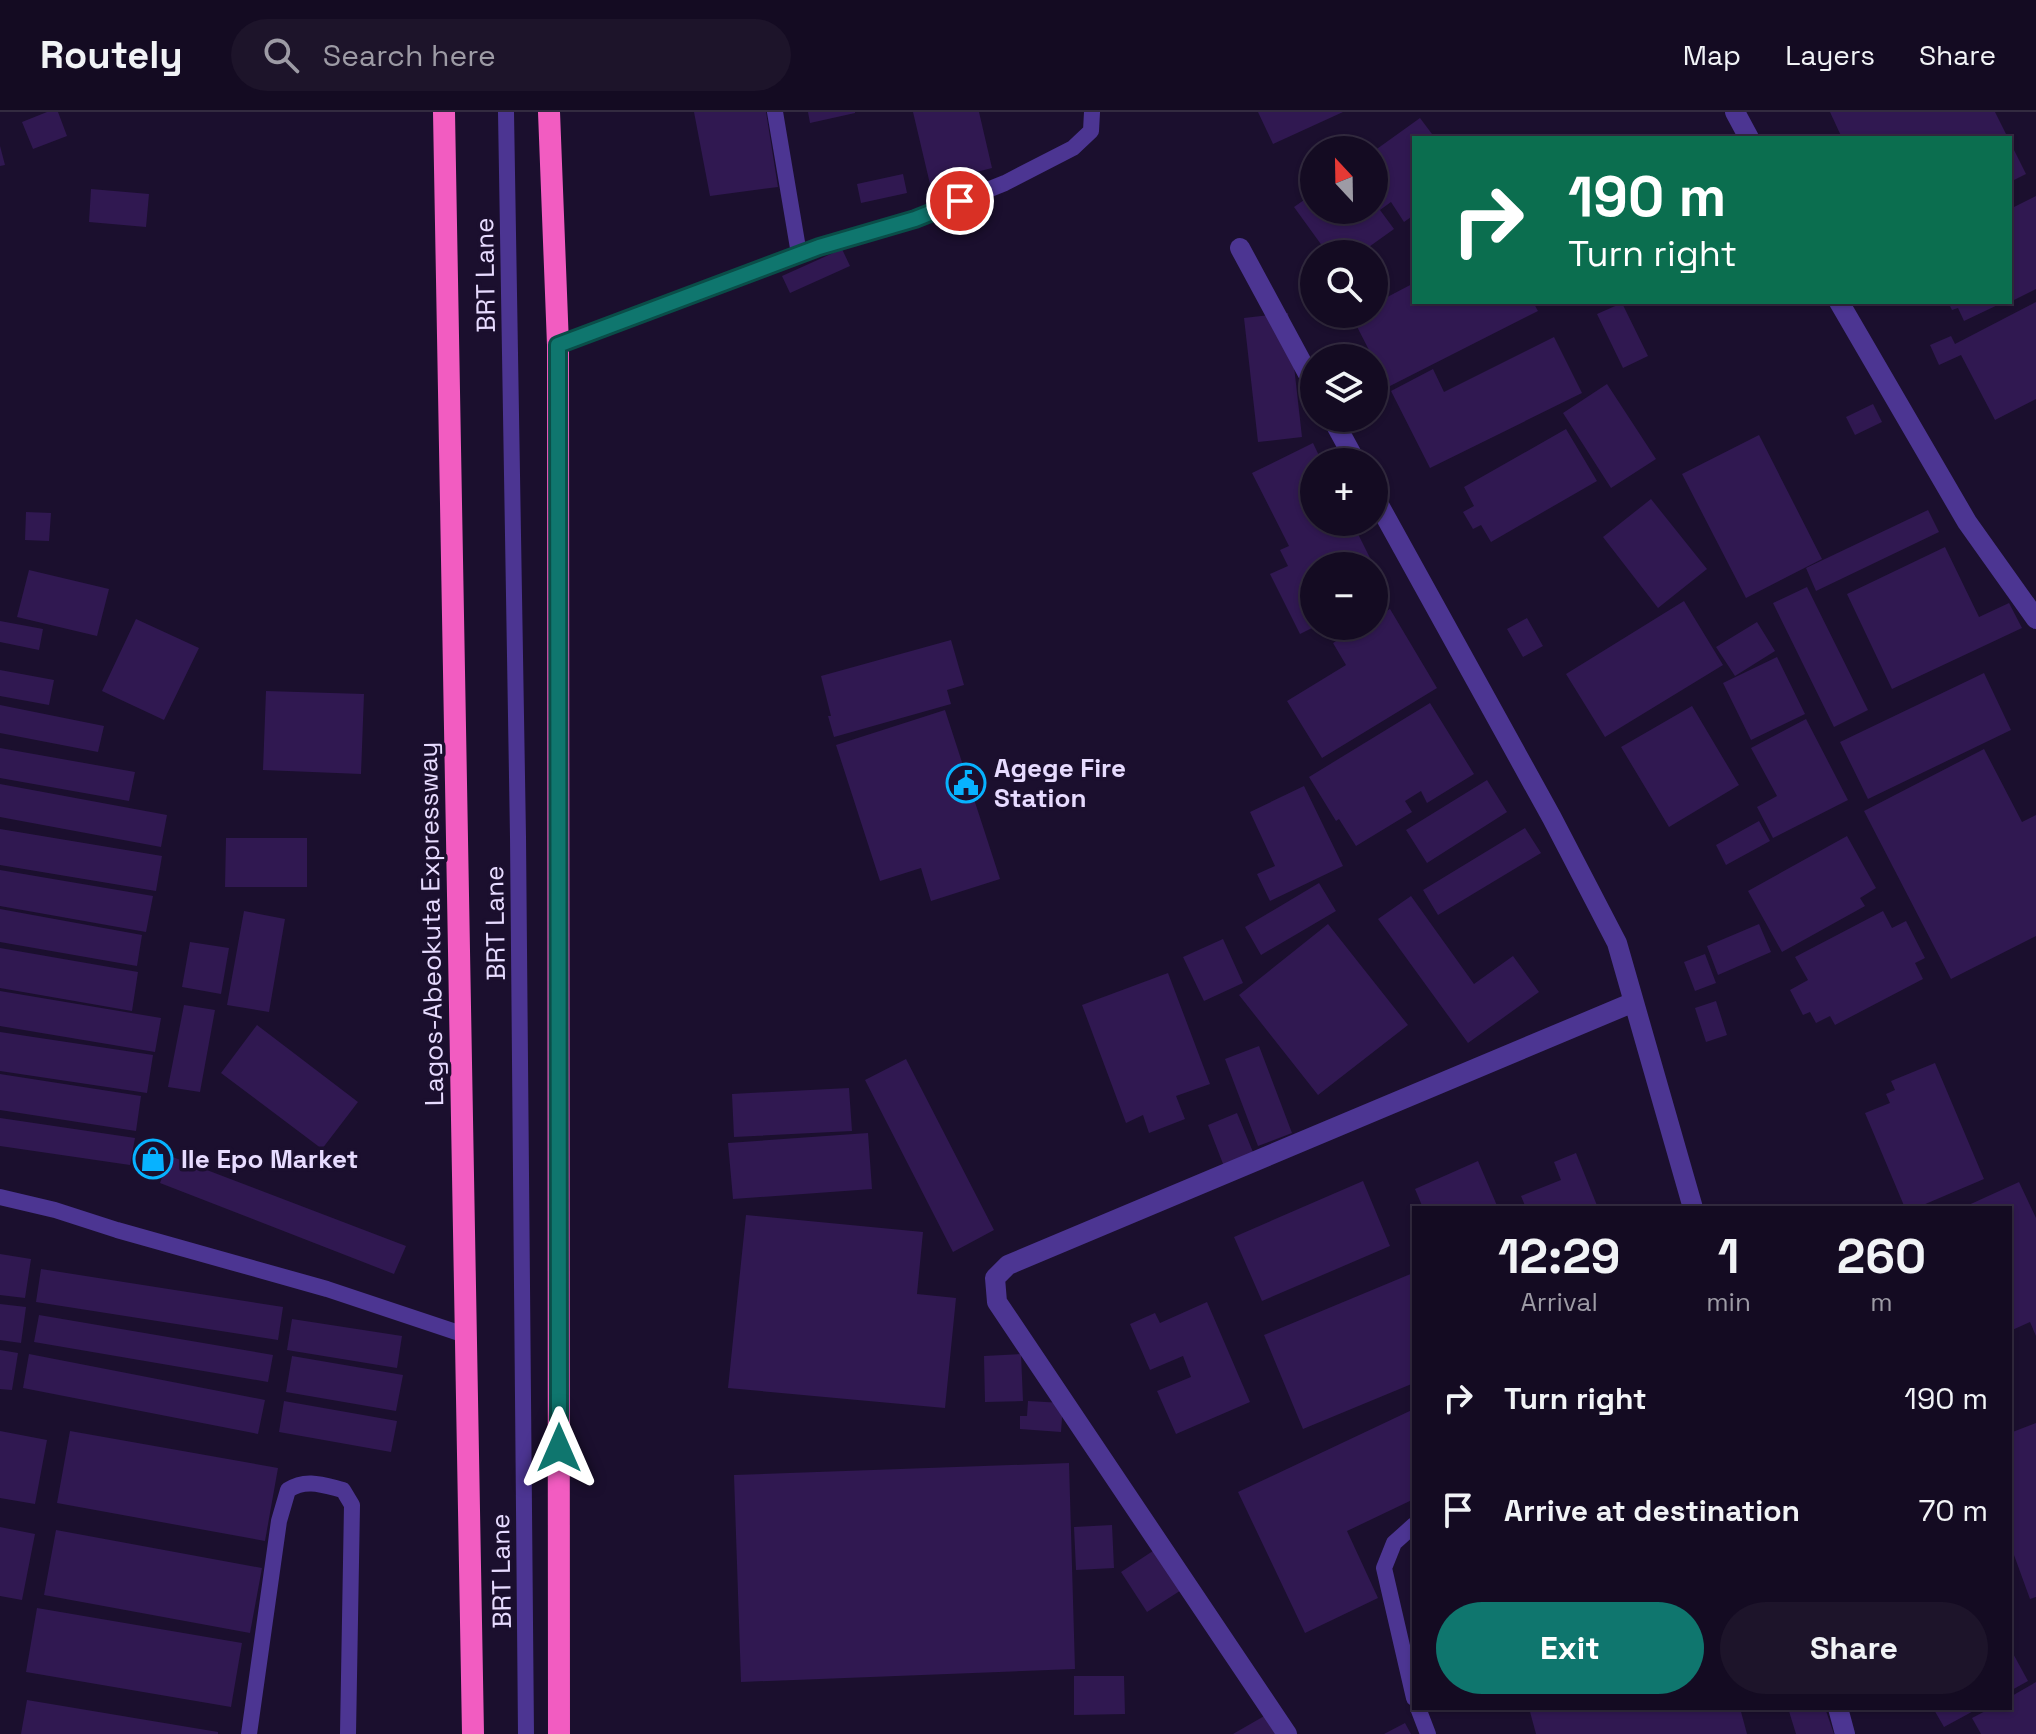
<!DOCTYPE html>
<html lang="en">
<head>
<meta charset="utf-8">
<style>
	body { margin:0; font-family:"Space Grotesk",sans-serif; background:#1d142a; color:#f1f3f6; height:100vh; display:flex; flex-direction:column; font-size:30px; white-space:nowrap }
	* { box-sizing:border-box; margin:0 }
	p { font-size:26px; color:#9d9ba5 }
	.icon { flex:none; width:44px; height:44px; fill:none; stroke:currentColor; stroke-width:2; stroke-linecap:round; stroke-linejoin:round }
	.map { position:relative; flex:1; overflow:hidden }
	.panel { position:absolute; left:1412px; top:1094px; width:600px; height:504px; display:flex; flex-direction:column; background:#140b22; border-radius:0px; box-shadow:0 2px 6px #0004,0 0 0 2px #332b40 }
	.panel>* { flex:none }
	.banner { position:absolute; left:1412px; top:24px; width:600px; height:168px; border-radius:0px; box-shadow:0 2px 6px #0004,0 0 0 2px #332b40; background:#0b6e4f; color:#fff; overflow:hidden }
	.needle { width:52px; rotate:338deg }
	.tools { position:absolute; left:1300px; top:24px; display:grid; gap:16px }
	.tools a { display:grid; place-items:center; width:88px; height:88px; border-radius:50%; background:#140b22; box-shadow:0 2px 6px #0004,0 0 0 2px #332b40; font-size:40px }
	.pin { position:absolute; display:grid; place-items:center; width:68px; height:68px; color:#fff; margin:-34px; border:4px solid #fff; border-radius:50%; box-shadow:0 2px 8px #0007 }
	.me { position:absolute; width:88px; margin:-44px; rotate:0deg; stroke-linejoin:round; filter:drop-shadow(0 0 6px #0008) }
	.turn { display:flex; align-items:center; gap:28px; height:168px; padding:0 24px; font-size:36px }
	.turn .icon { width:104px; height:104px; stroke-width:2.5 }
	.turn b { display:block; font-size:56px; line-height:68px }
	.eta { display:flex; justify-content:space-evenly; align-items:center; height:136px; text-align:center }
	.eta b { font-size:48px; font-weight:700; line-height:56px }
	.cta { display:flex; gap:16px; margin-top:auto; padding:16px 24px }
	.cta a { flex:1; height:92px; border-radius:48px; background:#0f766e; color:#fff; font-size:32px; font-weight:700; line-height:92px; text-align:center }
	.cta a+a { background:#1d142a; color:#f1f3f6 }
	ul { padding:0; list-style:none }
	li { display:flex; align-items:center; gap:24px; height:112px; padding:0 24px }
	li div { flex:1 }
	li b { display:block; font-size:30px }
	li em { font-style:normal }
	header { display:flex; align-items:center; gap:48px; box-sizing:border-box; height:112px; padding:0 40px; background:#140b22; border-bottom:2px solid #332b40 }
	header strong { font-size:38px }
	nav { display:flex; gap:44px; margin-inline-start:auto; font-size:28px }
	.search { width:560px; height:72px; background:#1d142a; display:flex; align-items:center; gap:20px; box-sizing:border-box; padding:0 28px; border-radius:44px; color:#9d9ba5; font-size:30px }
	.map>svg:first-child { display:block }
	.building { fill:#301851 }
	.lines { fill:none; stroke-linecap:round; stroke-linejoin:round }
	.service { stroke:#4c3592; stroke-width:16 }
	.minor { stroke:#4c3592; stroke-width:20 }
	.trunk { stroke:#f25cc1; stroke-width:22 }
	.route-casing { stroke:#0a4d48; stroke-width:20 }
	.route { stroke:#0f766e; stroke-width:14 }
	.labels { text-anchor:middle; stroke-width:7; stroke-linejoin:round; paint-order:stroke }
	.street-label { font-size:26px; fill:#e7dbff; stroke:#1b0f2e }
	.poi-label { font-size:26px; font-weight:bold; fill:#e7dbff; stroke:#1b0f2e; text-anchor:start }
</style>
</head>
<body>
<header>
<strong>Routely</strong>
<div class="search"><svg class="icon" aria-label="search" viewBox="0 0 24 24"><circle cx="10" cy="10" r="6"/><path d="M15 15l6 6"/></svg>Search here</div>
<nav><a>Map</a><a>Layers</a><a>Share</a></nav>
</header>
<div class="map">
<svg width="2036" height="1622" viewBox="0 0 2036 1622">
	<rect width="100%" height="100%" fill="#1b0f2e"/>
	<path class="building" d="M47 0H58L67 24 33 37 22 10Z
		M694 0H766L778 75 710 84Z
		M808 0H855V1L810 11Z
		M913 0H979L992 56 930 72Z
		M1258 0H1343L1273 32Z
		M1830 0H1995L2008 26H1842Z
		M1420 6 1435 26H1414V103L1404 110 1391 90 1380 98 1394 117 1359 142H1328L1294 95 1314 81V98H1374V39Z
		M2010 30 2026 62 2010 70Z
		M0 34 5 53 0 54Z
		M903 62 907 81 861 91 857 72Z
		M91 77 149 82 146 115 89 110Z
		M2036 84V177L2010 190V97Z
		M842 137 850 154 790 181 782 164Z
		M1414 171V190H1533L1538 199 1388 275 1351 203 1374 202V192Z
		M1948 190H2004L1964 209 1958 196 1952 198Z
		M2036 190V287L1995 308 1961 243 1939 253 1930 233 1951 224 1955 232Z
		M1622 191 1648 244 1623 256 1597 202Z
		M1288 201 1302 325 1258 330 1244 206Z
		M1554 225 1582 281 1430 356 1391 279 1433 257 1444 280Z
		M1607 272 1656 347 1611 376 1563 301Z
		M1873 292 1882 310 1855 323 1846 305Z
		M1566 317 1597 369 1491 430 1481 413 1473 417 1463 400 1474 394 1464 375Z
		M1759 323 1822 447 1746 486 1682 362Z
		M1313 331 1322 350H1314V410H1352L1374 454H1314V515L1300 522 1270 462 1288 454 1280 438 1289 434 1252 361Z
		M1651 387 1707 457 1658 496 1603 425Z
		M1928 398 1939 420 1816 479 1806 456Z
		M26 400 51 401 49 429 25 428Z
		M1945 435 1979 505 2009 491 2022 516 1892 577 1847 482Z
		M1374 454 1386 479 1374 485Z
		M29 458 109 477 97 524 17 505Z
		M1807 475 1868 598 1834 615 1773 491Z
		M1684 489 1723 553 1605 625 1566 562Z
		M1390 497 1437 576 1322 646 1287 589 1346 553 1333 531 1361 514H1374V506Z
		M1527 506 1543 534 1523 545 1507 517Z
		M136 507 199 536 164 608 102 579Z
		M0 509 43 517 39 538 0 530Z
		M1757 510 1775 539 1735 564 1716 535Z
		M951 528 964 573 947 578 951 592 834 625 828 604H831L821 564Z
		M1777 545 1805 602 1751 628 1723 571Z
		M0 558 54 568 49 593 0 584Z
		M1984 561 2011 618 1868 687 1840 630Z
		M266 579 364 582 361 662 263 658Z
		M1430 591 1474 662 1427 691 1421 679 1405 689 1412 700 1356 734 1339 707 1336 709 1309 665Z
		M0 593 104 614 98 640 0 621Z
		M1692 594 1739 673 1669 715 1621 635Z
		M945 598 1000 767 931 789 921 756 880 769 836 633Z
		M1806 607 1848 688 1773 726 1757 695 1777 684 1751 636Z
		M0 636 135 660 129 689 0 666Z
		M1984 637 2022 710 2036 703V824L1951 867 1864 699Z
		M1487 668 1507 700 1427 751 1406 718Z
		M0 672 167 703 161 735 0 705Z
		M1304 674 1343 754 1270 789 1257 762 1275 754 1250 700Z
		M1759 709 1770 729 1726 753 1716 733Z
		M1525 716 1541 741 1438 803 1423 778Z
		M0 717 162 744 156 779 0 753Z
		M1847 724 1876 776 1860 786 1865 794 1782 840 1748 779Z
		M226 726H307V775H225Z
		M0 758 153 784 146 820 0 794Z
		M1319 771 1336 799 1261 843 1245 815Z
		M1411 784 1474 872 1513 844 1539 880 1468 931 1378 807Z
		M0 797 142 823 137 854 0 830Z
		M244 799 285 807 269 900 227 893Z
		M1883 799 1892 816 1906 809 1925 846 1915 851 1923 867 1835 913 1830 904 1816 911 1810 900 1803 903 1790 878 1808 868 1795 845Z
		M1328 812 1408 913 1318 983 1239 883Z
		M1759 812 1771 840 1718 863 1707 834Z
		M1223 827 1243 871 1204 889 1183 845Z
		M190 830 229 836 221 882 182 875Z
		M0 836 138 860 132 899 0 876Z
		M1705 842 1716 871 1695 879 1684 850Z
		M1168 861 1210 972 1176 984 1185 1007 1149 1021 1143 1003 1126 1011 1082 893Z
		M0 879 161 906 155 940 0 914Z
		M1716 889 1727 923 1706 930 1695 896Z
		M184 893 215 898 200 980 168 975Z
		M257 913 358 990 322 1037 221 961Z
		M0 920 153 943 147 981 0 959Z
		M1259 934 1292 1021 1258 1034 1225 947Z
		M906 947 994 1118 953 1140 865 968Z
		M1935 951 1984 1067 1916 1096H1905L1865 1001 1890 991 1886 982 1895 978 1891 969Z
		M0 962 141 984 136 1019 0 998Z
		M849 976 852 1019 734 1025 732 982Z
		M1237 1001 1255 1045 1225 1057 1208 1013Z
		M0 1006 135 1026 130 1053 0 1034Z
		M868 1021 872 1077 733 1087 728 1031Z
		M1576 1041 1598 1096H1526L1521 1084 1561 1068 1554 1050Z
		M170 1044 406 1134 394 1162 160 1071Z
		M1478 1049 1498 1096H1423L1415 1077Z
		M1363 1069 1390 1134 1262 1189 1234 1125Z
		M2019 1070 2036 1106V1224L2030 1210 2010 1219V1096H1962Z
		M746 1103 923 1120 917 1182 956 1186 945 1296 728 1276Z
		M0 1142 31 1147 25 1186 0 1183Z
		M41 1157 283 1195 278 1228 36 1190Z
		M1413 1161 1414 1271 1303 1317 1264 1223Z
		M1207 1190 1250 1290 1176 1322 1157 1279 1191 1265 1183 1244 1150 1258 1130 1212 1155 1201 1160 1211Z
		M0 1192 26 1195 21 1231 0 1228Z
		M39 1203 273 1243 268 1270 34 1230Z
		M292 1207 402 1224 397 1256 287 1238Z
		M0 1238 18 1241 12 1278 0 1277Z
		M29 1242 265 1288 258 1322 23 1276Z
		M1021 1242 1023 1289 985 1290 984 1244Z
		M292 1244 403 1263 396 1299 286 1280Z
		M284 1289 397 1309 391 1340 279 1320Z
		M1028 1289 1063 1291 1061 1320 1020 1317V1304H1027Z
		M1414 1297V1387L1347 1419 1378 1486 1305 1521 1238 1380Z
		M2036 1311V1485L2030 1487 2010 1432V1321Z
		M0 1319 47 1328 35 1392 0 1386Z
		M70 1319 278 1356 265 1429 57 1391Z
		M1069 1351 1075 1557 741 1570 734 1363Z
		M1112 1413 1114 1456 1076 1458 1074 1415Z
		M0 1415 35 1422 22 1488 0 1484Z
		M56 1418 262 1456 250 1521 44 1483Z
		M1159 1435 1186 1475 1147 1500 1121 1460Z
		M37 1496 242 1531 231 1595 26 1560Z
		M2010 1536 2028 1569 2010 1579Z
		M1074 1564H1124L1125 1602 1074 1603Z
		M2036 1570V1622H1981L1972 1606 1991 1596H2010V1585Z
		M27 1588 218 1620V1622H21Z
		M1529 1596H1740L1747 1622H1536Z
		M1788 1596H1825L1834 1622H1796Z
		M1933 1596H1979L1944 1615Z
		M1266 1603 1276 1622H1233Z
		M1405 1611 1411 1622H1384Z"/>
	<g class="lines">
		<path class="service" d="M506 0 518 725 526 1622
			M775 0 799 142
			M558 233 819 135 915 107 1005 71 1073 36 1091 19 1092 0
			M0 1085 55 1098 117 1118 327 1177 468 1224
			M1414 1413 1394 1431 1384 1456 1414 1586
			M1418 1596 1428 1622
			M249 1622 279 1409 288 1378C306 1366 323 1373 343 1378L352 1393 348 1622"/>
		<path class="minor" d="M1735 0 1749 26
			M1240 136 1314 273
			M1839 190 1967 410 2036 507
			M1332 306 1356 350
			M1374 384 1552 706 1617 831 1693 1096
			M1838 1596 1845 1622
			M1287 1622 997 1190 995 1166 1008 1153 1634 890"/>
		<path class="trunk" d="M444 0 473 1622
			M549 0 558 233 559 1622"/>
	</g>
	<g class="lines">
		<g class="route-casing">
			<path id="route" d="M559 1336 558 233 819 135 915 107 960 89"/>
		</g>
		<use href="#route" class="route"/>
	</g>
	<defs>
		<g id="civic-ring" transform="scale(2)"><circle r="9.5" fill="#1b0f2e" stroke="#07b2ff" stroke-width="1.5"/><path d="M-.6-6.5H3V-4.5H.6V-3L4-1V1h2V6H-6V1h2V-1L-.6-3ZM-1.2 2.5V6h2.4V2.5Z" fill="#07b2ff"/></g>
		<g id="shop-ring" transform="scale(2)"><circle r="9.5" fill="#1b0f2e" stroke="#07b2ff" stroke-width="1.5"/><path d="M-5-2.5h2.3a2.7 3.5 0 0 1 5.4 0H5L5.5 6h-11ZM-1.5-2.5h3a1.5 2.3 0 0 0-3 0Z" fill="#07b2ff"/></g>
	</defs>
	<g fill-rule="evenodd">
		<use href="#civic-ring" x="966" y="671"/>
		<use href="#shop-ring" x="153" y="1047"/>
	</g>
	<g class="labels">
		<g class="street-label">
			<text transform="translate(485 163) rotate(-91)" y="9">BRT Lane</text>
			<text transform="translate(495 811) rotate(-91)" y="9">BRT Lane</text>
			<text transform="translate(431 812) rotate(-91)" y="9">Lagos-Abeokuta Expressway</text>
			<text transform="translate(501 1459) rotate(-91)" y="9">BRT Lane</text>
		</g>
		<g class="poi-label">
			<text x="994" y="665">Agege Fire<tspan x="994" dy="30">Station</tspan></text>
			<text x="181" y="1056">Ile Epo Market</text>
		</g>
	</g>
</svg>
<div class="tools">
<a><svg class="needle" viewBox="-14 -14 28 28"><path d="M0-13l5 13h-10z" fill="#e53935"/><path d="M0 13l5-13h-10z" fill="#9d9ba5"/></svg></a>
<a><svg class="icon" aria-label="search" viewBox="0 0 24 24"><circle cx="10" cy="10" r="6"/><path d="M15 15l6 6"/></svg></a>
<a><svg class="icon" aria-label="layers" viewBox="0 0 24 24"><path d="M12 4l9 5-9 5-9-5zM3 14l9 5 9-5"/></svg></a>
<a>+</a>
<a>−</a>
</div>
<div class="pin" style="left:960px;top:89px;background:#d93025"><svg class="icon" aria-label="arrive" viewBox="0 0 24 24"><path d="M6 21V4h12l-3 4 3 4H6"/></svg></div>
<svg class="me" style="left:559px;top:1336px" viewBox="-20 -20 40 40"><path d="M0-17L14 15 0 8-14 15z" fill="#0f766e" stroke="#fff" stroke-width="4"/></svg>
<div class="banner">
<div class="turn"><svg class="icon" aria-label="right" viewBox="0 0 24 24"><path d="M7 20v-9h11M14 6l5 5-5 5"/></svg><div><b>190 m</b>Turn right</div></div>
</div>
<section class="panel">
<div class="eta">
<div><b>12:29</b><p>Arrival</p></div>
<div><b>1</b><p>min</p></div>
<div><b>260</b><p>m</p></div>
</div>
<ul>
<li><svg class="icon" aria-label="right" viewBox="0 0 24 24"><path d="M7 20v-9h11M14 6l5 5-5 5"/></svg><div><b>Turn right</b></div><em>190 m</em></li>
<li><svg class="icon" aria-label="arrive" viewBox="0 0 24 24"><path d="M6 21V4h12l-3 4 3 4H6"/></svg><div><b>Arrive at destination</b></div><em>70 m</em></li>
</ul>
<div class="cta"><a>Exit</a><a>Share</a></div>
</section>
</div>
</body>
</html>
